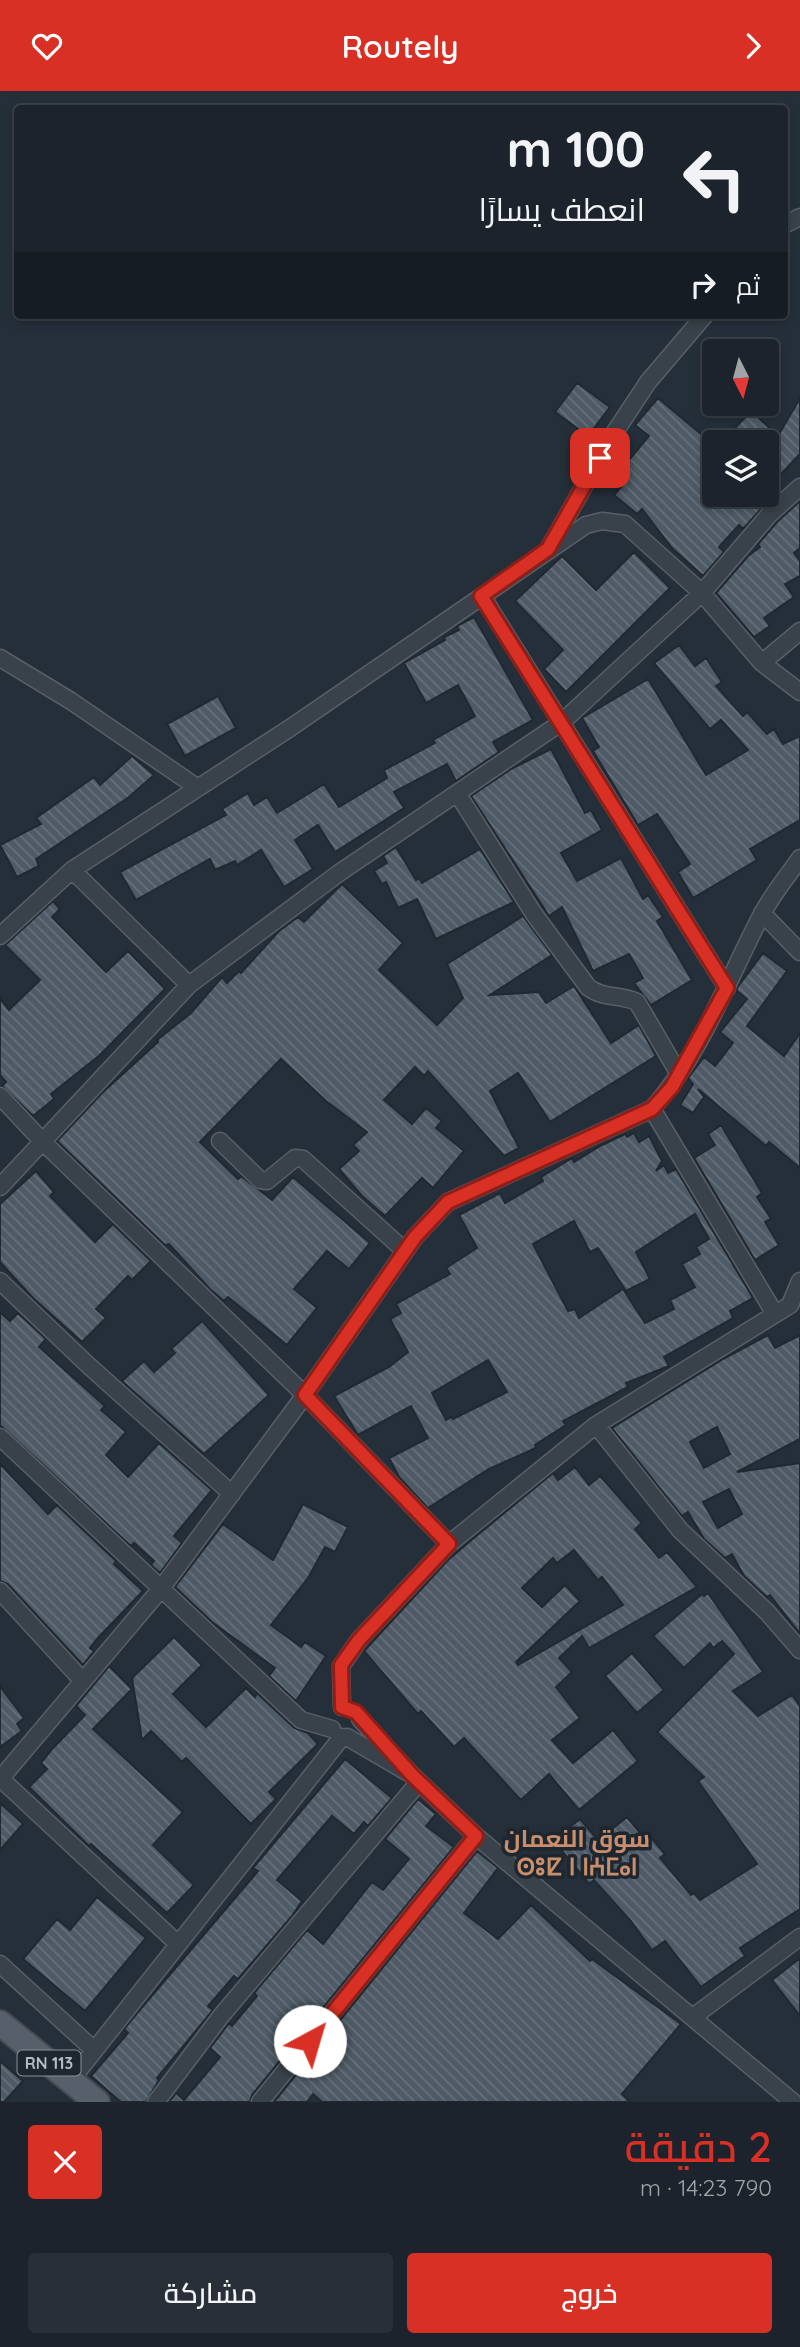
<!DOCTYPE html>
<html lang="ar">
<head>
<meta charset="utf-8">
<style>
	body { margin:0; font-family:Quicksand,Cairo,"Noto Sans Tifinagh",sans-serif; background:#292f38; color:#f1f3f6; direction:rtl; height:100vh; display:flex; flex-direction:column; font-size:26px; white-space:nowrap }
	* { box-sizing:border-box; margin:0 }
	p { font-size:23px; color:#a0a4a9 }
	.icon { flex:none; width:38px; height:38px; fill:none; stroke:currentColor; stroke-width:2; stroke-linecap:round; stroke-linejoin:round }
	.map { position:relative; height:2011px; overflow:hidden; direction:ltr }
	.sheet { display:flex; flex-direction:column; background:#1c232c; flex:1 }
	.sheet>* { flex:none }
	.banner { position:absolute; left:14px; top:14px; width:774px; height:214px; border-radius:7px; box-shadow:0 4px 10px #0003,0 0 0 2px #3a4048; direction:rtl; background:#1c232c; color:#f1f3f6; overflow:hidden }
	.needle { width:46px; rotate:174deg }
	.controls { position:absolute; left:702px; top:248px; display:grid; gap:14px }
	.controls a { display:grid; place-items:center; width:77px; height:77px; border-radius:7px; background:#1c232c; box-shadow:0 4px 10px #0003,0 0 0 2px #3a4048; font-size:35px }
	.pin { position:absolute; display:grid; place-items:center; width:60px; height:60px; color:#fff; margin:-30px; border-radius:14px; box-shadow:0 4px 10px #0006 }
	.me { position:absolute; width:77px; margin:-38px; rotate:39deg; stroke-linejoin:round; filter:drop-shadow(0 0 5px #0008) }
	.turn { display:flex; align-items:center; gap:24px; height:147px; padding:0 28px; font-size:32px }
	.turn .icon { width:91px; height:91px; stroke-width:2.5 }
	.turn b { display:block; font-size:49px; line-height:60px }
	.then { display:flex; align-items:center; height:66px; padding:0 28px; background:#0003; gap:14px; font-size:26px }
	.round { display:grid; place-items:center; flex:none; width:74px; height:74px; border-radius:7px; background:#292f38 }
	.summary { display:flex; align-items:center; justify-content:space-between; height:119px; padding:0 28px }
	h1 { font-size:42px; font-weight:600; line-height:52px; color:#d93025 }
	.cta { display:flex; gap:14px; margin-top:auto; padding:14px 28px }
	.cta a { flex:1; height:80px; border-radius:7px; background:#d93025; color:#fff; font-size:28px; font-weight:600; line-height:80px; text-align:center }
	.cta a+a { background:#292f38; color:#f1f3f6 }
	header { display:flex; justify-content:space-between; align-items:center; height:91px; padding:0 28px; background:#d93025; color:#fff; font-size:32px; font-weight:600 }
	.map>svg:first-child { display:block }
	.building { fill:url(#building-back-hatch); stroke:#202831; stroke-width:2; fill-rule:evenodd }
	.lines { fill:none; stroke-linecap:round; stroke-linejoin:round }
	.minor-casing { stroke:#575f68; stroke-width:19 }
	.primary-casing { stroke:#424a53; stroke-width:28 }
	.minor { stroke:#39414a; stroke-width:16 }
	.primary { stroke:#57606a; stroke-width:24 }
	.route-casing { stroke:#8d1f18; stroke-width:18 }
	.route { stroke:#d93025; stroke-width:12 }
	.labels { text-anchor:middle; stroke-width:7; stroke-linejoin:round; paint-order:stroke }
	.shield { fill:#1e262f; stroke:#888f99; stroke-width:2 }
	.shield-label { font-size:16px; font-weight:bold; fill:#b5bcc6 }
	.district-label { font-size:24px; font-weight:bold; fill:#c98f6c; stroke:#1e262f }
</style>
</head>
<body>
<header><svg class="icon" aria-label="forward" viewBox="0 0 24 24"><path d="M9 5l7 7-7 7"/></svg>Routely<svg class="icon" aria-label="heart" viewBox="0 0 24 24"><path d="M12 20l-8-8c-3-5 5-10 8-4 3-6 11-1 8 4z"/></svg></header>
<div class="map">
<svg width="800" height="2011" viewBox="0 0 800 2011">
	<defs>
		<pattern id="building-back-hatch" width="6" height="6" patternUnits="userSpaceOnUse" patternTransform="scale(1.75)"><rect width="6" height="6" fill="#4e5a65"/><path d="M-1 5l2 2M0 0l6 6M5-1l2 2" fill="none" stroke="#65707a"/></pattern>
	</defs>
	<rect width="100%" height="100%" fill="#252f3a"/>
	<path class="building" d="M577 292 610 316 588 345 555 321Z
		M658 307 714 354V404H750L763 416 743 438 739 434 719 456 724 461 703 485 672 457 642 418 637 423 614 404 628 388 619 381 649 345 635 334Z
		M800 307V363L766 399V352H721L751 320 778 345Z
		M800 410V457L794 462 800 470V485L785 493 794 506 764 527 770 535 754 546 716 502 748 465 760 456 758 453 777 431Z
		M634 461 670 497 566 601 544 578 563 559 515 510 562 465 596 499Z
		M474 526 533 629 493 651 499 661 456 690 447 673 394 701 404 717 335 761 318 734 295 749 313 778 284 796 261 759 237 774 235 770 215 779 210 768 136 809 120 781 226 724 222 718 248 702 254 714 267 706 277 722 324 693 339 716 387 687 384 679 435 652 433 649 475 625 458 594 426 612 404 572 445 549 444 546 459 539 457 535Z
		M679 554 695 575 706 567 722 591 716 595 743 625 747 621 767 643 774 638 783 653 800 645V729L750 758 757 769 693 807 678 781 690 773 657 723 638 734 593 660 599 656 582 627 648 588 706 684 748 659 721 629 710 638 654 572Z
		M218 605 236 637 185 665 167 633Z
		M551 658 585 722 591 719 602 739 561 762 577 790 621 767 643 808 648 804 663 826 657 830 692 889 651 914 634 892 643 887 629 863 593 880 562 816 549 825 471 705 511 678Z
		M132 665 154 684 129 706 36 768 39 775 17 786 0 754 41 733 36 727 94 686 100 694Z
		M396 756 416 789 419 787 422 792 480 758 514 811 436 848 417 808 398 817 386 791 382 793 374 780 387 772 383 765Z
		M342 793 403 852 379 879 437 934 463 907 447 873 523 825 552 864 490 904 539 901 546 912 574 895 611 952 639 934 656 965 550 1031 518 982 490 1000 519 1057 504 1065 428 980 424 985 415 976 384 1009 412 1033 426 1017 442 1030 436 1037 464 1060 433 1097 422 1087 385 1125 362 1105 339 1078 359 1060 353 1054 367 1041 326 1010 281 968 200 1051 238 1088 241 1085 272 1109 293 1086 370 1152 349 1178 327 1160 294 1198 317 1217 287 1254 228 1206 224 1210 210 1198 169 1153 165 1154 57 1050 103 1001 158 951 157 949 191 922 222 886 227 892 239 880 241 882 279 840 298 826 304 831Z
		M53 810 60 818 52 826 106 881 128 860 165 898 100 964 51 1003 54 1008 33 1025 2 995 6 991 0 984V907L9 919 40 889 5 854Z
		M763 862 787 880 747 935 784 965 800 942V1077L769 1051 766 1055 698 998 704 1006 693 1022 680 1014 693 993 688 987 704 966 715 975 733 952 720 941 747 908 737 900V897Z
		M721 1034 762 1102 757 1106 771 1128 765 1131 779 1154 755 1169 694 1067 715 1054 708 1043Z
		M634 1042 639 1051 649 1045 662 1070 656 1080 664 1074 668 1082 676 1078 753 1207 730 1220 733 1227 664 1266 669 1275 626 1292 628 1296 563 1330 566 1334 535 1354 536 1357 489 1378 428 1417 399 1386 389 1367 428 1347 411 1315 358 1344 334 1305 389 1276 408 1261 390 1228 401 1222 396 1213 450 1183 446 1177 477 1157 459 1124 500 1102 505 1112 543 1090 541 1086 572 1067 574 1071 600 1055 625 1043 627 1046ZM695 1123 709 1148 696 1156 700 1163 682 1173 695 1196 670 1209 674 1218 645 1232 623 1198 579 1227 575 1218 568 1220 533 1153 574 1130 590 1161 598 1157 626 1200 650 1188 636 1161ZM488 1269 507 1301 453 1328 451 1326 446 1329 432 1302Z
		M36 1080 54 1101 50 1105 95 1151 113 1133 151 1170 132 1189 128 1185 96 1218 106 1227 82 1251 33 1207 0 1171V1113Z
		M0 1221 10 1230 18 1222 46 1248 39 1256 105 1315 101 1319 126 1341 106 1364 128 1386 159 1352 212 1399 174 1445 182 1452 160 1482 151 1474 154 1470 134 1452 131 1455 0 1334Z
		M202 1230 269 1304 204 1363 122 1290 144 1270 154 1281 175 1262 171 1258Z
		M768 1244 775 1257 800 1244V1348L737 1381 800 1372V1543L770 1504 767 1506 744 1485 732 1463 725 1467 704 1448 688 1421 682 1425 612 1337 723 1268ZM717 1336 730 1363 704 1377 690 1351ZM729 1398 742 1423 718 1437 703 1411Z
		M0 1373 48 1423 57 1414 116 1470 114 1473 143 1500 97 1548 90 1557 94 1560 83 1574 8 1493 0 1490Z
		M575 1376 589 1394 600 1385 642 1432 635 1438 659 1467 667 1461 697 1496 589 1557 582 1545 559 1567 572 1581 556 1596 580 1627 552 1649 573 1672 613 1639 638 1670 579 1719 549 1683 521 1709 464 1647 454 1656 421 1620 418 1623 364 1560 448 1469 475 1446 553 1382 558 1389ZM574 1459 598 1489 602 1486 623 1514 518 1574 516 1571 580 1510 565 1494 542 1516 522 1497 553 1467 557 1472Z
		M303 1413 348 1436 335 1461 325 1456 308 1487 271 1534 301 1556 305 1551 326 1565 296 1610 269 1585 275 1577 212 1531 175 1496 223 1433 273 1469Z
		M708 1502 763 1581 733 1600 758 1625 792 1604 800 1615V1818L740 1857 745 1865 701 1896 665 1850 652 1859 630 1829 594 1789 589 1793 553 1749 580 1728 598 1749 627 1726 645 1748 649 1744 665 1763 660 1767 691 1804 694 1802 700 1809 757 1773 698 1690 704 1686 657 1641 734 1563 722 1550 713 1557 710 1552 684 1577 653 1545 702 1503 704 1505Z
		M174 1546 202 1574 173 1603 206 1636 246 1597 255 1606 257 1602 294 1637 308 1642 318 1653 269 1701 276 1708 251 1733 186 1667 182 1671 151 1640 142 1649 132 1587Z
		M632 1562 664 1599 637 1622 605 1585Z
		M109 1575 132 1598 93 1638 183 1721 153 1754 194 1794 167 1822 91 1753 89 1755 29 1696 47 1678 41 1672 53 1657 85 1624 76 1615Z
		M0 1595 24 1627 17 1633 22 1640 0 1656Z
		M345 1668 392 1707 368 1735 364 1731 354 1743 332 1725 277 1789 302 1810 292 1825 238 1888 234 1885 208 1915 213 1919 157 1987 159 1989 146 2011H121L91 1985 128 1942 124 1938 138 1921 258 1780 253 1777Z
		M418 1708 436 1723 426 1735 454 1756 252 2004 250 2011H169L176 2002 184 2009 220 1966 210 1957 229 1932 232 1935 257 1905 254 1902 307 1839 323 1853 372 1791 383 1799 409 1768 385 1748Z
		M0 1712 23 1733 0 1759Z
		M477 1760 498 1777 464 1822 498 1848 531 1814 590 1870 592 1868 681 1933 622 2003 630 2011H322L313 2003 307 2011H274Z
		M97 1806 146 1847 85 1920 23 1868 57 1828 70 1839Z
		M800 1867V1925L772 1889Z
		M0 1970 23 1990 4 2011H0Z"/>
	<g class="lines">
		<g class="minor-casing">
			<path id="minor" d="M784 134 800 126
				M549 457 613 344 648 291 705 224
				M482 505 727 897
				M0 567 71 610 198 697
				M762 572 800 540
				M457 702 534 823 588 896C603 908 620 903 637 911L679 983
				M72 779 189 894
				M762 822 800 861
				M0 845 72 779 290 637 586 434 602 430 625 433 702 502 762 572 800 601
				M0 1005 44 1052 305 1304 449 1453
				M652 1018 775 1223
				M220 1050 260 1089 267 1090 295 1067 303 1068 405 1160
				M0 1096 189 894 339 782 562 631 702 502 769 424 800 396
				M0 1190 88 1274 232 1403
				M596 1334 680 1439 767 1521 800 1559
				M0 1346 301 1629 332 1638
				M0 1500 82 1589
				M342 1616 341 1575 359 1549 449 1453 596 1334 790 1214 800 1190
				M347 1646 412 1684 360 1628
				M412 1684 476 1745 793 2011
				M0 1687 178 1853
				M1 1687 160 1499 305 1304 415 1146 448 1111 652 1018C701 963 727 890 761 825 771 805 787 786 800 767
				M0 1873 94 1959
				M693 1926 800 1846
				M71 1989 342 1646
				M156 2011 221 1925 419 1691
				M260 2011 476 1745"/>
		</g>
		<g class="primary-casing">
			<path id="primary" d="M0 1932 97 2011"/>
		</g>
		<use href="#minor" class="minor"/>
		<use href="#primary" class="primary"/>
	</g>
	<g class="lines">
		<g class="route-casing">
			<path id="route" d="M310 1950 476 1745 412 1684 356 1621 342 1616 341 1574 359 1549 449 1453 305 1304 415 1146 448 1111 652 1018 672 996 727 897 481 505 548 458 600 367"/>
		</g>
		<use href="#route" class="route"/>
	</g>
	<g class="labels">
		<rect class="shield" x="17.5" y="1959.5" width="63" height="25" rx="5"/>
		<g class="shield-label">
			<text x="49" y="1978">RN 113</text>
		</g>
		<g class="district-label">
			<text x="577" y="1756">سوق النعمان<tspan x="577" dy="28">ⵙⵓⵇ ⵏ ⵏⵄⵎⴰⵏ</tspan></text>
		</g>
	</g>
</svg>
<div class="controls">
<a><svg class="needle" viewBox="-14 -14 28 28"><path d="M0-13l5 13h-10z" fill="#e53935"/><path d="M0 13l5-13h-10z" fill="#a0a4a9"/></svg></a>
<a><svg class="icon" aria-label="layers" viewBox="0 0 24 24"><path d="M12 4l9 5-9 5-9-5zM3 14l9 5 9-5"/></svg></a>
</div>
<div class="pin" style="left:600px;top:367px;background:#d93025"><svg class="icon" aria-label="arrive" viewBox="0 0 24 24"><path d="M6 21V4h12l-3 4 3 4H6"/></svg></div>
<svg class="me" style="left:310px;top:1950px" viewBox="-20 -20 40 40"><circle r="19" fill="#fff"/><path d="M0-13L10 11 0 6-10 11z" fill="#d93025"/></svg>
<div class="banner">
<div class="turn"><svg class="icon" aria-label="left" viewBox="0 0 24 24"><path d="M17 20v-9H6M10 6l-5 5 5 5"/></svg><div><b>100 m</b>انعطف يسارًا</div></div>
<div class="then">ثم<svg class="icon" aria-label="right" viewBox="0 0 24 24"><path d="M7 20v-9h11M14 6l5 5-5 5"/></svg></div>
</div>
</div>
<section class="sheet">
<div class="summary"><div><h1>2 دقيقة</h1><p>790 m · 14:23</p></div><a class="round" style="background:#d93025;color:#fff"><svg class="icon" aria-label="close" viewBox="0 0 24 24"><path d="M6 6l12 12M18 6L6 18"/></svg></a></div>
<div class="cta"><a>خروج</a><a>مشاركة</a></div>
</section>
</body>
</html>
